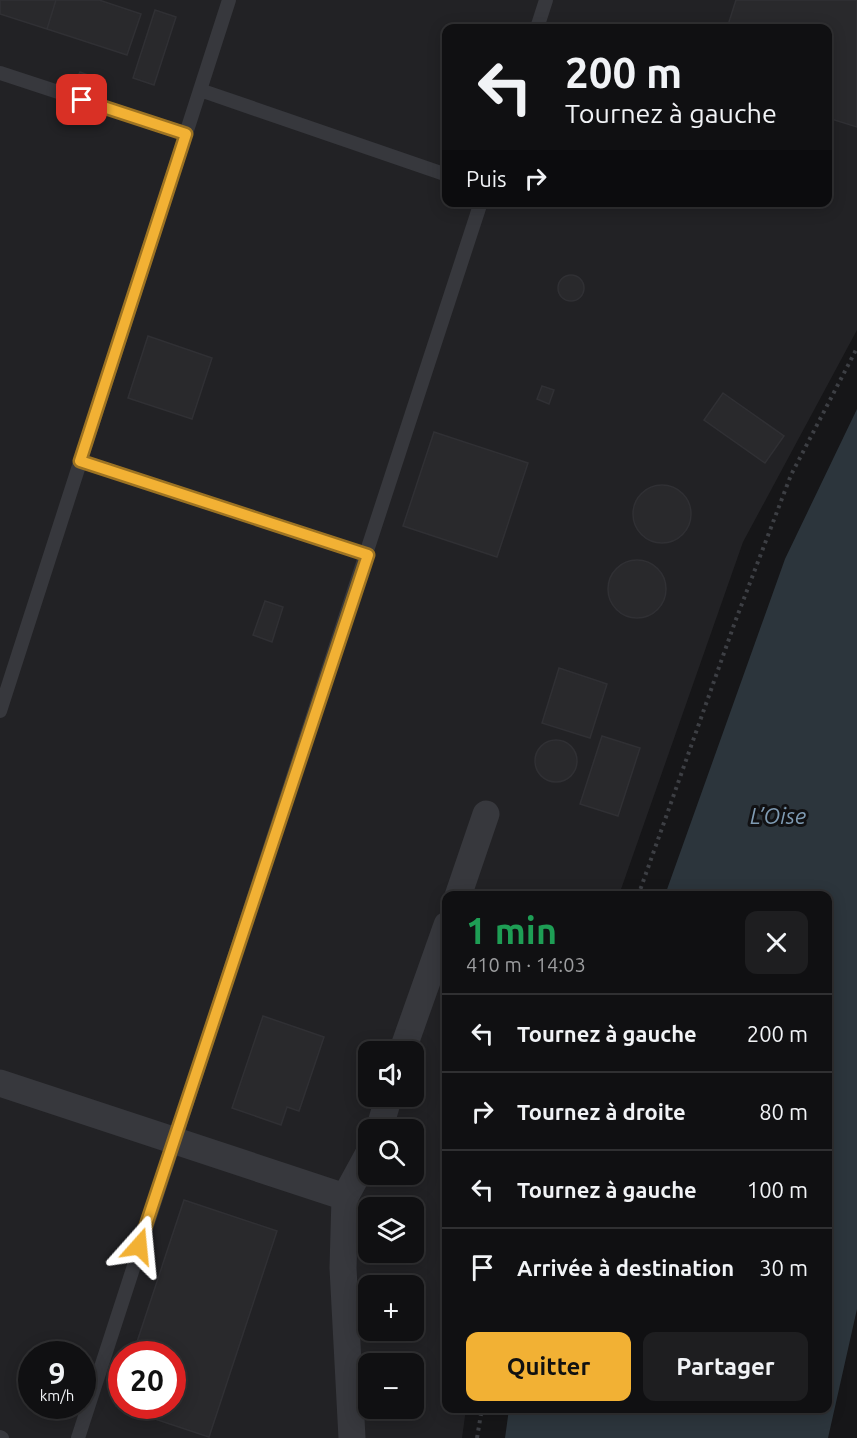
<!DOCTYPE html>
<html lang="fr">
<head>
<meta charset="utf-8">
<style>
	body { margin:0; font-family:Ubuntu,sans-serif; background:#1e1e20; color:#f1f3f6; height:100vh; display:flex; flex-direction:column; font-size:22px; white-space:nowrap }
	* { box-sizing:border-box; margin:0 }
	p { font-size:20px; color:#9c9d9f }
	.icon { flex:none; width:33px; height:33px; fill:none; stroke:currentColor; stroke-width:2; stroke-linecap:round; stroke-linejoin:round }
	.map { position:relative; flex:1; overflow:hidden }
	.side { position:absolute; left:442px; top:891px; width:390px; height:522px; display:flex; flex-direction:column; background:#101012; border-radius:12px; box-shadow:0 3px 15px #0003,0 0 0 2px #303032 }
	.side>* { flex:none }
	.guide { position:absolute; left:442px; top:24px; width:390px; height:183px; border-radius:12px; box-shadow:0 3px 15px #0003,0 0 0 2px #303032; background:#101012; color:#f1f3f6; overflow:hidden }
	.buttons { position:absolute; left:358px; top:1041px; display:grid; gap:12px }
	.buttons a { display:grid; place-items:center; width:66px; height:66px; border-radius:12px; background:#101012; box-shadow:0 3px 15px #0003,0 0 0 2px #303032; font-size:30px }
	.speed { position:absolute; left:18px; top:1341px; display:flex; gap:12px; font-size:30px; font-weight:700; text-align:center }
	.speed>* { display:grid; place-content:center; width:78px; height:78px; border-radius:50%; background:#101012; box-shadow:0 3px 15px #0003,0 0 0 2px #303032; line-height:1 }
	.speed small { font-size:15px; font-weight:400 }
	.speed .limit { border:9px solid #d22; background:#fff; color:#111 }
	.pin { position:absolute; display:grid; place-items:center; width:51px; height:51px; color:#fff; margin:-26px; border-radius:12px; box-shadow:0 3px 9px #0006 }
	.me { position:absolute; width:66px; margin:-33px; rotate:18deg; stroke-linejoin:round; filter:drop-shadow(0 0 4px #0008) }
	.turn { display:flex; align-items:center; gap:21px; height:126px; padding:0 24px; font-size:27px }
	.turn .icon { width:78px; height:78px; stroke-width:2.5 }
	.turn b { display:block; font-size:42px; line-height:51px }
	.then { display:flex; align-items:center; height:57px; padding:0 24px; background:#0003; gap:12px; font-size:22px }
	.round { display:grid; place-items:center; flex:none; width:63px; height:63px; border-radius:12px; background:#1e1e20 }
	.overview { display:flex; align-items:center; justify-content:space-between; height:102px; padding:0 24px }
	h1 { font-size:36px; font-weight:600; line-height:45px; color:#1e9e55 }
	.primary-button { display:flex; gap:12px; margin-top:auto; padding:12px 24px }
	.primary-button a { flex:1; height:69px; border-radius:12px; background:#f2b134; color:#111; font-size:24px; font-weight:600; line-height:69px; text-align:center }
	.primary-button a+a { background:#1e1e20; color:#f1f3f6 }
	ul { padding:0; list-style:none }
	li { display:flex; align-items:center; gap:18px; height:78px; padding:0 24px; border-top:2px solid #303032 }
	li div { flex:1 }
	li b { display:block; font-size:22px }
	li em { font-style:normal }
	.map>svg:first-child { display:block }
	.built { fill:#222225; fill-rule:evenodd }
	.water { fill:#2c353c }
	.building { fill:#29292c; stroke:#303034; stroke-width:1.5 }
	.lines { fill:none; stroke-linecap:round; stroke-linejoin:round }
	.path { stroke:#3d3f44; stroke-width:4; stroke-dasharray:3 4.5; stroke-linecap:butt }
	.lane { stroke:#37383d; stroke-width:14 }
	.street { stroke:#37383d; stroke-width:27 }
	.route-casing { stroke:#9d7322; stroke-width:15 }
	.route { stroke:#f2b134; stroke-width:10 }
	.labels { text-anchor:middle; stroke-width:6; stroke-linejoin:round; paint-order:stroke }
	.water-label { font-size:22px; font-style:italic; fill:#7f9bb3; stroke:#111113 }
</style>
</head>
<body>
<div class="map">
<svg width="857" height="1438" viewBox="0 0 857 1438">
	<rect width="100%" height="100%" fill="#161618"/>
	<path class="built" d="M0 0H857V330L743 542 619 895 447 896V1408L466 1409 462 1438H0ZM447 28H828V202H447ZM369 1052H414V1096H369ZM369 1130H414V1174H369ZM369 1208H414V1252H369ZM369 1286H414V1330H369ZM32 1354H82V1406H32ZM122 1354H172V1406H122ZM369 1364H414V1408H369Z"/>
	<path class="water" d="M857 409V1309L828 1438H505L509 1409 828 1408V896L665 895 785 559Z"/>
	<path class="building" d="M0 0H56L47 29 0 14Z
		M56 0H99L141 14 127 55 47 29Z
		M736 0H857V127L828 118V28H727Z
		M155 10 176 17 154 85 133 78Z
		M80 72 99 79V83L78 76Z
		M78 76 99 83 97 91 76 84Z
		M558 288a13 13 0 1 1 26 0a13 13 0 1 1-26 0Z
		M148 336 212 358 192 419 128 398Z
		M542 386 554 390 549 404 537 399Z
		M723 393 784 436 765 463 704 420Z
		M434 432 528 463 497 557 403 526Z
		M633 514a29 29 0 1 1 58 0a29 29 0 1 1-58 0Z
		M608 589a29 29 0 1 1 58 0a29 29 0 1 1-58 0Z
		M265 601 283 607 272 642 253 635Z
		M559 668 607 684 590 738 542 723Z
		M602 736 640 748 618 816 580 804Z
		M535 761a21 21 0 1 1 42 0a21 21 0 1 1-42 0Z
		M263 1016 324 1037 299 1111 287 1107 281 1125 232 1108Z
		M184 1200 277 1231 209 1437 116 1406 122 1389V1406H172V1354H133Z"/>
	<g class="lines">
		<path class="path" d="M638 896 735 622 791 475 857 348
			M477 1438 482 1408"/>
		<path class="lane" d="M537 28 546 0
			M0 73 186 134
			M200 90 447 175
			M80 461 368 555
			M0 711 229 0
			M0 1437 2 1438
			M78 1438C210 1025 348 615 481 202"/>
		<path class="street" d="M458 896 486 814
			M402 1052 447 925
			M0 1083 345 1197
			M379 1130 389 1096
			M352 1438 343 1268 345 1197 369 1153"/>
	</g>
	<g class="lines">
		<g class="route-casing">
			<path id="route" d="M82 100 186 134 80 461 368 555 139 1246"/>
		</g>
		<use href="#route" class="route"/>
	</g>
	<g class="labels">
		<g class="water-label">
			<text x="778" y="824">L’Oise</text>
		</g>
	</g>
</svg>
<div class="buttons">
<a><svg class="icon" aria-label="sound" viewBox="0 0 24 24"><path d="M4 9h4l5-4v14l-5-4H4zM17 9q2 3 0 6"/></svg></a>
<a><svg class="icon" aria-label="search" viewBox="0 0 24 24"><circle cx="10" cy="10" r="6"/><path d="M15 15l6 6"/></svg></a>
<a><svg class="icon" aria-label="layers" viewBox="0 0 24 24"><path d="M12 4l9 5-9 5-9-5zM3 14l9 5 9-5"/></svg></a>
<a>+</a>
<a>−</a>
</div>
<div class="speed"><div>9<small>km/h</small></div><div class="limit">20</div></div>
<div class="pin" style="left:82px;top:100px;background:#d93025"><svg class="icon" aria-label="arrive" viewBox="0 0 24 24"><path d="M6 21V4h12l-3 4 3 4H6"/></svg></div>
<svg class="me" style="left:139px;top:1246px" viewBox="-20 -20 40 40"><path d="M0-17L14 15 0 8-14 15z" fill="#f2b134" stroke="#fff" stroke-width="4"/></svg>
<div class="guide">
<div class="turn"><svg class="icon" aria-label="left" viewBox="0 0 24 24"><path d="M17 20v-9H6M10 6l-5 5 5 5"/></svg><div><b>200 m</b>Tournez à gauche</div></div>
<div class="then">Puis<svg class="icon" aria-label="right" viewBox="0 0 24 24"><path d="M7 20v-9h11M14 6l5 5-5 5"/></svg></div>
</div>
<section class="side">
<div class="overview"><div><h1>1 min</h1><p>410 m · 14:03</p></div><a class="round"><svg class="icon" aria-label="close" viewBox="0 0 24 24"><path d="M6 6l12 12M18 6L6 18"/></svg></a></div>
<ul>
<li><svg class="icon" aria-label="left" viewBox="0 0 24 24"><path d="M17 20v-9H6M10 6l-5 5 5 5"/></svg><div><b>Tournez à gauche</b></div><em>200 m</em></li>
<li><svg class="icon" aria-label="right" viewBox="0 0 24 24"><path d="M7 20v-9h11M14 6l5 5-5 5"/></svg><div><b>Tournez à droite</b></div><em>80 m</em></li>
<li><svg class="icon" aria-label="left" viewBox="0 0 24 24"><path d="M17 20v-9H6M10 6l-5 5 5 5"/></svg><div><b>Tournez à gauche</b></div><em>100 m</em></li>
<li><svg class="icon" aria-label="arrive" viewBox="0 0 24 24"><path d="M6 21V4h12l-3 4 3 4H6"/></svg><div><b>Arrivée à destination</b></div><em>30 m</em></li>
</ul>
<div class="primary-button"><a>Quitter</a><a>Partager</a></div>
</section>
</div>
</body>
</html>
